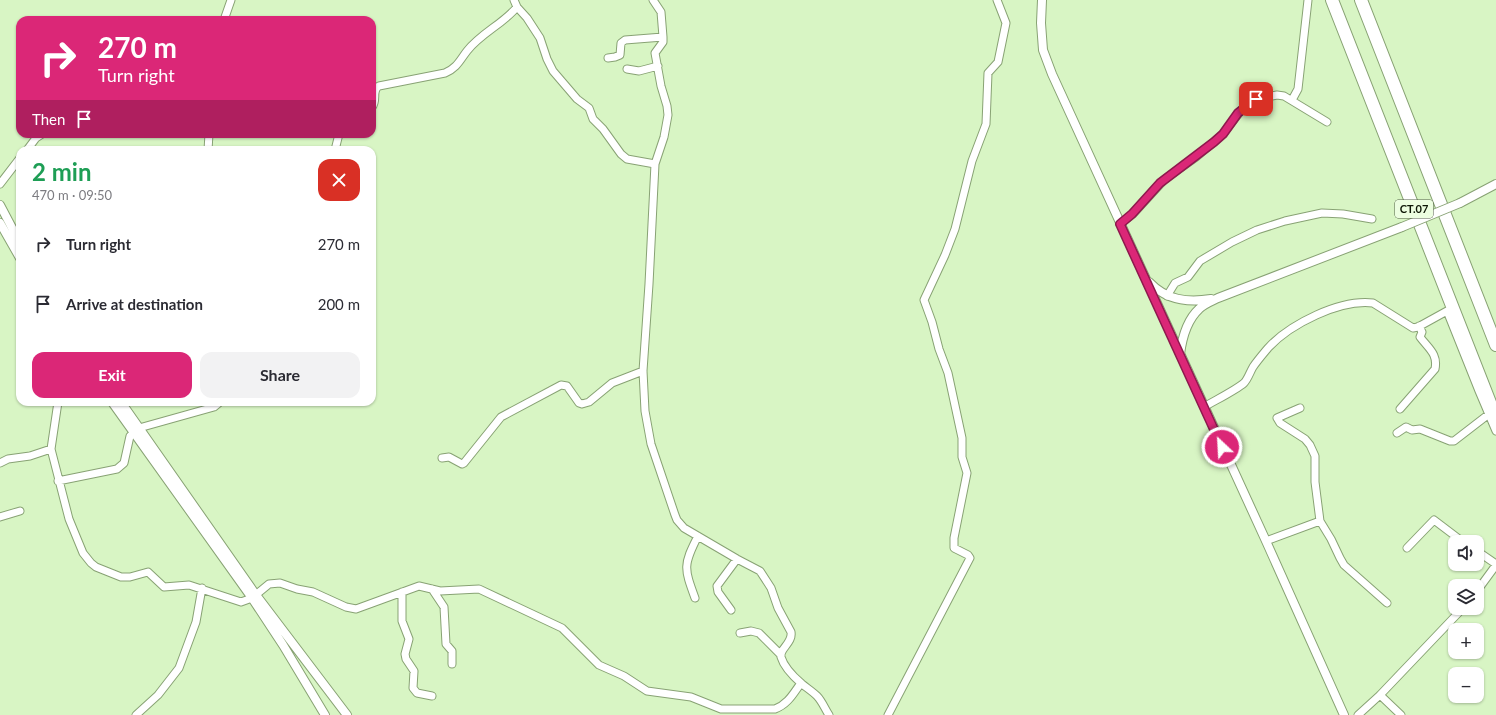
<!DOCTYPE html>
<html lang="en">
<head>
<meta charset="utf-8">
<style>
	body { margin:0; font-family:Lato,sans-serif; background:#f2f2f3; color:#2b2b33; height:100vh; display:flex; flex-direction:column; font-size:15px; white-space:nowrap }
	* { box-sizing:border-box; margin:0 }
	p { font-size:13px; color:#7c7c81 }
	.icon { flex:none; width:22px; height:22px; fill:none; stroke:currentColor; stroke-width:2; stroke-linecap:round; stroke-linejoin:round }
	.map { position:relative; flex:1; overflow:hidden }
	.sheet { position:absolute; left:16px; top:146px; width:360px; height:260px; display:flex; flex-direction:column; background:#fff; border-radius:12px; box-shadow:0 1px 3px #0004 }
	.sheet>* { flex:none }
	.top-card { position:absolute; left:16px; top:16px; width:360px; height:122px; border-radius:12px; box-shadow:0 1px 3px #0004; background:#db2777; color:#fff; overflow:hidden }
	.fabs { position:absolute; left:1448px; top:535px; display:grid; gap:8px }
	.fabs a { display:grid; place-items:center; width:36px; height:36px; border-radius:8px; background:#fff; box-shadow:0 1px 3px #0004; font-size:20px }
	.pin { position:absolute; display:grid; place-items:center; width:34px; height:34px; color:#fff; margin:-17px; border-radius:8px; box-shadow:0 2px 6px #0006 }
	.me { position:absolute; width:44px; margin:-22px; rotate:335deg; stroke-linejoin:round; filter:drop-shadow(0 0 3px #0008) }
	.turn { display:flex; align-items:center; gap:14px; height:84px; padding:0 16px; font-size:18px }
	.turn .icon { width:52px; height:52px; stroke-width:2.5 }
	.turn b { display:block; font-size:28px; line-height:34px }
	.then { display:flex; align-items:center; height:38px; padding:0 16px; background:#0003; gap:8px; font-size:15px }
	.round { display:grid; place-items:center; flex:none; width:42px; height:42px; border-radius:12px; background:#f2f2f3 }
	.headline { display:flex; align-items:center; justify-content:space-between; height:68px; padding:0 16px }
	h1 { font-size:24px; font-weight:700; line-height:30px; color:#1e9e55 }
	.action { display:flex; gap:8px; margin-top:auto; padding:8px 16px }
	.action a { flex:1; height:46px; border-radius:12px; background:#db2777; color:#fff; font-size:16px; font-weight:700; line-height:46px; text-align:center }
	.action a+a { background:#f2f2f3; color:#2b2b33 }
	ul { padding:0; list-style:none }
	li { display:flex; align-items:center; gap:12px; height:60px; padding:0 16px }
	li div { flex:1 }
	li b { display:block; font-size:15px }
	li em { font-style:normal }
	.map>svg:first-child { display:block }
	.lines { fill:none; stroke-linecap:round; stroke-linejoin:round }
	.minor-casing { stroke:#88a274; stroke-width:9 }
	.tertiary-casing { stroke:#88a274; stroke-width:10 }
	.motorway-casing { stroke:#88a274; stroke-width:14 }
	.minor { stroke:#fff; stroke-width:7 }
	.tertiary { stroke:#fff; stroke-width:8 }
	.motorway { stroke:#fff; stroke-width:12 }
	.tertiary-bridge-casing { stroke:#88a274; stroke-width:10; stroke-linecap:butt }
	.tertiary-bridge { stroke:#fff; stroke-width:8 }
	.route-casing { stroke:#8e194d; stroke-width:10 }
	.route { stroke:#db2777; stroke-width:7 }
	.labels { text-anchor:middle; stroke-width:4; stroke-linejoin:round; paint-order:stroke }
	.shield { fill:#ecfee0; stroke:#515c47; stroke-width:1 }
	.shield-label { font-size:11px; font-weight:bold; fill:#0e1706 }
</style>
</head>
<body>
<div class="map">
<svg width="1496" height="715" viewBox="0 0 1496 715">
	<rect width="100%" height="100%" fill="#d8f5c4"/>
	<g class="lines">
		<g class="minor-casing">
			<path id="minor" d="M514 0 517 7 527 18 540 38 547 59 553 71 577 99 589 108 593 119 603 129 621 154 627 159 655 164
				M653 0 661 12 663 37V42L655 53 661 86 667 106 668 115 664 137 655 164 649 284 643 371 645 411 651 444 675 515 677 520 684 528 737 559 760 571 771 588 778 608 791 632C793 643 779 649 781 657 784 667 795 678 802 684 807 688 813 692 817 696 822 701 825 709 829 715
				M224 20 231 0
				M608 58 615 57 620 55 621 43 625 40 663 37
				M627 69 639 71 658 66
				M1292 100 1298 89 1308 0
				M372 107C378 100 371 90 379 86L445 73C457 68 460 60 467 51 481 33 503 24 517 7
				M27 150 36 138 42 134
				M208 150 209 134
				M335 150 339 134
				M0 184 20 158
				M1120 224 1133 214 1165 179 1196 157 1223 134 1243 108 1256 99 1277 95 1284 96 1327 122
				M1167 296 1175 283 1188 277 1200 261 1232 242 1257 230 1285 221 1322 213 1343 214 1372 219
				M58 402 51 449 69 519 83 553 91 563 96 567 121 577H130L148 572 164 587 189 585 241 602 252 598 269 584 280 583 297 589 313 592 346 607 356 609 419 586 440 591 479 589 562 628 599 665 624 676 647 691 691 697 721 709H775C788 704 793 694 801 683
				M1204 407C1214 401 1236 390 1244 383 1248 379 1250 372 1253 367 1257 361 1263 354 1268 348 1290 324 1340 299 1373 303L1413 328 1418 327 1447 311 1479 391 1496 431
				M1300 408 1277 418 1280 423 1305 439 1310 445 1315 456V482L1320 521 1331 539 1340 558 1344 565 1387 603
				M1400 409 1435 369C1438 354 1429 349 1420 337L1422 332 1419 326
				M1397 433 1406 427 1412 430 1420 429 1450 441H1454L1489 414
				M442 458 449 457 462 464 464 463 501 417 561 385 567 386 579 403 582 404 589 402 612 383 643 371
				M0 463 8 459 30 456 51 449
				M58 481 117 469 124 463 130 436 139 428 214 407 220 402
				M0 517 20 511
				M1266 541 1320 521
				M1407 548 1434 520 1463 542
				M1477 551 1496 564
				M432 589 444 607 446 644 452 651V664
				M1477 591 1496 565
				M402 592V621L409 639 405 654 406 659 414 671 413 688 417 693 432 696
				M695 598C684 568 683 565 698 536
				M731 610 718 592 717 586 737 559
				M740 633 751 631 759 633 781 655
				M1380 695 1401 715
				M136 715 158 695 179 668 196 622 202 588
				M888 715 970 558 968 555 954 548V538L967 473 962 457V438L948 373 939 349 932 322 924 300 945 255 955 229 972 161 986 124 988 73 998 62 1006 23 997 0
				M1358 715 1380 695 1463 608"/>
		</g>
		<g class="tertiary-casing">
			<path id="tertiary" d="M1042 0 1041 23 1043 50 1052 74 1266 541 1344 715
				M1460 203 1496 184
				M0 205 20 243
				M0 223 20 258
				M1149 282C1166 300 1187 303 1211 299
				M1180 354C1182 339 1187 320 1199 309 1204 304 1212 301 1218 298L1402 227
				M112 402 252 598 283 645 325 715
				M121 402 256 595 347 715"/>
		</g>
		<g class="motorway-casing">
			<path id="motorway" d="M1332 0 1496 418
				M1361 0 1496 345"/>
		</g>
		<use href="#minor" class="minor"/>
		<use href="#tertiary" class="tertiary"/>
		<use href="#motorway" class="motorway"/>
		<g class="tertiary-bridge-casing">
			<path id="tertiary-bridge" d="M1402 227 1460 203"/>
		</g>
		<use href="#tertiary-bridge" class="tertiary-bridge"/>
	</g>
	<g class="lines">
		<g class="route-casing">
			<path id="route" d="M1222 447 1120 224 1132 214 1160 183 1214 142 1223 134 1238 113 1256 99"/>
		</g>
		<use href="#route" class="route"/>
	</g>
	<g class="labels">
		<rect class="shield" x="1395" y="200" width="38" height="18" rx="3"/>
		<g class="shield-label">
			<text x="1414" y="213">CT.07</text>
		</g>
	</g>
</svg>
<div class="fabs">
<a><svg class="icon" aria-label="sound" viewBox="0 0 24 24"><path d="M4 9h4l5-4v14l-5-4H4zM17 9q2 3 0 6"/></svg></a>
<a><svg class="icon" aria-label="layers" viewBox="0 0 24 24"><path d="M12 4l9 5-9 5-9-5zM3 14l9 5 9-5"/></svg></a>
<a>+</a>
<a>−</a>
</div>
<div class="pin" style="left:1256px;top:99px;background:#d93025"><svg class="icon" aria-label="arrive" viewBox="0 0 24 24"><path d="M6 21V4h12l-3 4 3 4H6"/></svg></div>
<svg class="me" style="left:1222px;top:447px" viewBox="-20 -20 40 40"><circle r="17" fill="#db2777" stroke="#fff" stroke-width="3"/><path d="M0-11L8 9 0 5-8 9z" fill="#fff"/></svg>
<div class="top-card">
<div class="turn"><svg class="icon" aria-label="right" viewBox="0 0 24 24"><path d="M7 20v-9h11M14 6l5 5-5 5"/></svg><div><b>270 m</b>Turn right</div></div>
<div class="then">Then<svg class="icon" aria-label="arrive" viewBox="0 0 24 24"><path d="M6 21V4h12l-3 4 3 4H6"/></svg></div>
</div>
<section class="sheet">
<div class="headline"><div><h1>2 min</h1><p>470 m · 09:50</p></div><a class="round" style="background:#d93025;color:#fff"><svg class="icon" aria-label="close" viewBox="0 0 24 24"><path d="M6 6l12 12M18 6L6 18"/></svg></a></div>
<ul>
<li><svg class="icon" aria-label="right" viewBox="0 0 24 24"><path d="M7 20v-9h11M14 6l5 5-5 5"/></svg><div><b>Turn right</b></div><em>270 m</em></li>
<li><svg class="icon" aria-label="arrive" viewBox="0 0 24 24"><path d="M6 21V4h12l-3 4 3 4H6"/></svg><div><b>Arrive at destination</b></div><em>200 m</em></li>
</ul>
<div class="action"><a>Exit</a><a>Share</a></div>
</section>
</div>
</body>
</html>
